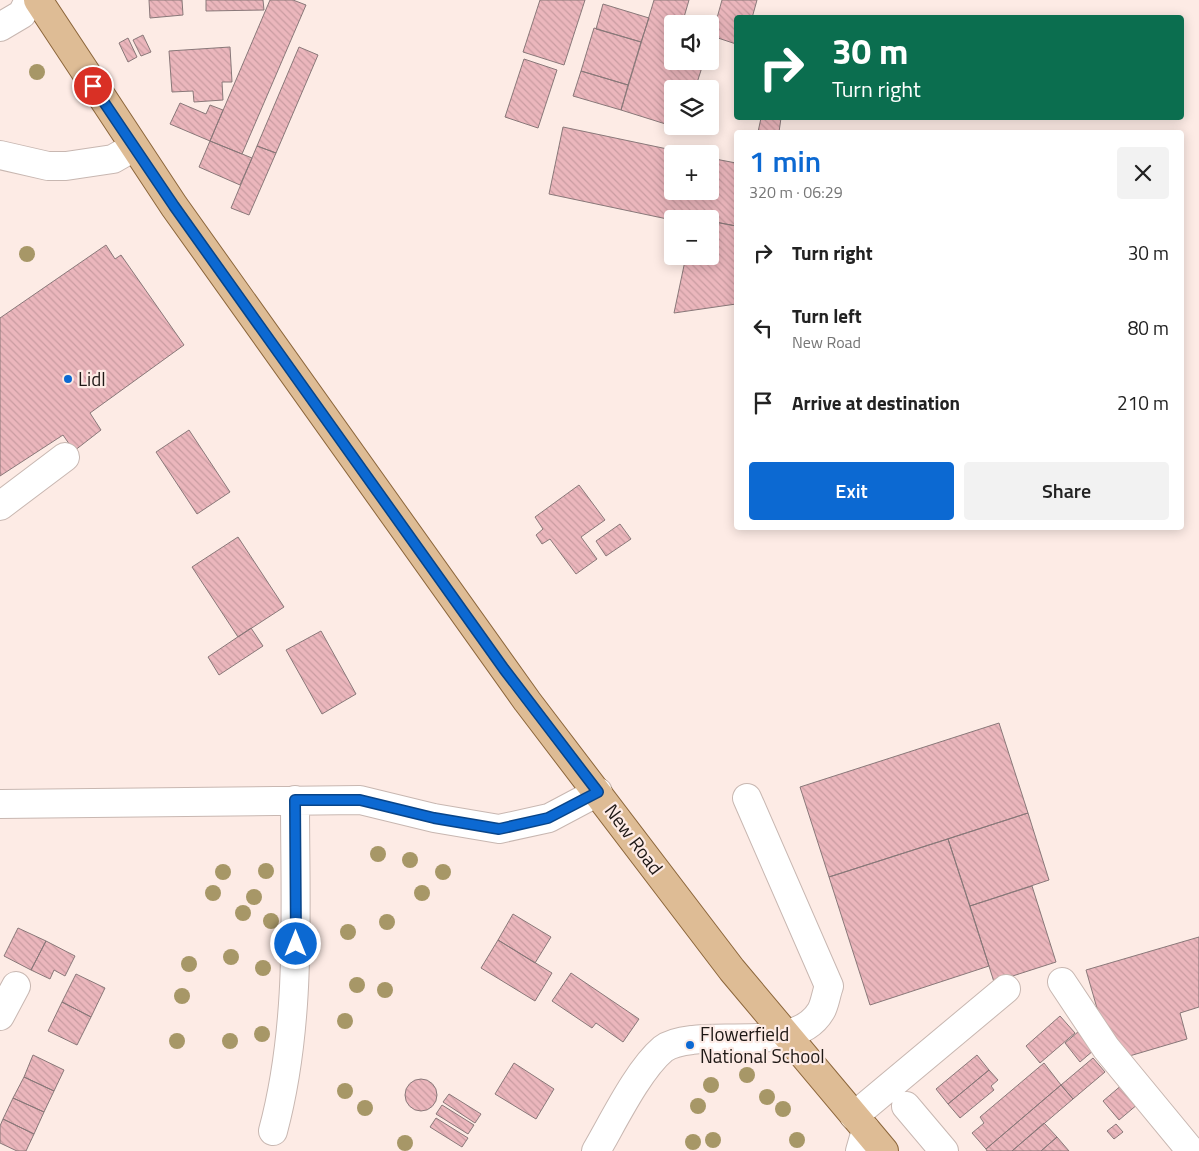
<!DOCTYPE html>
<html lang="en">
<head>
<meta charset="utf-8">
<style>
	body { margin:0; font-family:"Titillium Web",sans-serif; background:#f2f2f2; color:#222; height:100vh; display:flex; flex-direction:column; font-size:19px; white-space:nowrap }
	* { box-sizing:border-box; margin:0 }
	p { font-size:16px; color:#767676 }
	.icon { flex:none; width:28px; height:28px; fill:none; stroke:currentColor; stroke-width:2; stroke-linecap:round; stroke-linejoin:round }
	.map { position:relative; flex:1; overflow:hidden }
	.panel { position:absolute; left:734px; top:130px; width:450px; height:400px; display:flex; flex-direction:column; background:#fff; border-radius:5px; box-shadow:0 2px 12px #0003 }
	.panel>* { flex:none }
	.guide { position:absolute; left:734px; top:15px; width:450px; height:105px; border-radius:5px; box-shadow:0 2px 12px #0003; background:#0b6e4f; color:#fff; overflow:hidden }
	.tools { position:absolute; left:664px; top:15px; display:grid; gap:10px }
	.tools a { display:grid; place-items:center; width:55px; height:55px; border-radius:5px; background:#fff; box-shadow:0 2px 12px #0003; font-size:25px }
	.pin { position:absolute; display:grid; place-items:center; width:42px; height:42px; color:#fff; margin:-21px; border:2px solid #fff; border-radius:50%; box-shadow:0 1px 5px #0007 }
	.me { position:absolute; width:55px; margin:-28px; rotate:0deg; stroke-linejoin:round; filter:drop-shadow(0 0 4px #0008) }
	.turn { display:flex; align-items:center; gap:18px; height:105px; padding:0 15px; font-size:22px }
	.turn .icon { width:65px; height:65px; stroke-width:2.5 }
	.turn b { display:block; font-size:35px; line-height:42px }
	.round { display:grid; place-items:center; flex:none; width:52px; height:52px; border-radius:5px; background:#f2f2f2 }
	.summary { display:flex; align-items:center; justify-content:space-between; height:85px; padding:0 15px }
	h1 { font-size:30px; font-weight:600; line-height:38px; color:#0c69d2 }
	.action { display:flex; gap:10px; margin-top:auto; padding:10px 15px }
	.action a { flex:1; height:58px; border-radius:5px; background:#0c69d2; color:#fff; font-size:20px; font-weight:600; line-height:58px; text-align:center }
	.action a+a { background:#f2f2f2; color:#222 }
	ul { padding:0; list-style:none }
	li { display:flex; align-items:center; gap:15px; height:75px; padding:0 15px }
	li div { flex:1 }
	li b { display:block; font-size:19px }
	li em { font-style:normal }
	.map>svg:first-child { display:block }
	.building { fill:url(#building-back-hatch); stroke:#897879 }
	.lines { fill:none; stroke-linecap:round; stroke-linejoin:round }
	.minor-casing { stroke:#c8b7b1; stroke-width:30 }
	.major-casing { stroke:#8c663b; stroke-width:30 }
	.minor { stroke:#fff; stroke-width:28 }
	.major { stroke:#debc95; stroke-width:28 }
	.tree { fill:#a79767 }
	.route-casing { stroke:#084488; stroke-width:12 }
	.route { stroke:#0c69d2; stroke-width:9 }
	.poi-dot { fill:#0c69d2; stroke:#fdebe5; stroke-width:2 }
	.labels { text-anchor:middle; stroke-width:4.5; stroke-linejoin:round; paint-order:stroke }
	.poi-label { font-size:19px; fill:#1e1815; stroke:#fdebe5; text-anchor:start }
	.street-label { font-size:19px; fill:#1e1815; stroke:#fdebe5 }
</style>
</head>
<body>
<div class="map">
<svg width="1199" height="1151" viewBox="0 0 1199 1151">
	<defs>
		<pattern id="building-back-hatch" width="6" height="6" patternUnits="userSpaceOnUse" patternTransform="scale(1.25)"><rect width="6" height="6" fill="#ebb6bc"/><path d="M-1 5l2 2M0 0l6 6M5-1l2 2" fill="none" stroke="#c99ca1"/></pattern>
	</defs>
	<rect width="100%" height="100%" fill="#fdebe5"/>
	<path class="building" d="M149 0H182L183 15 150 18Z
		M206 0H263L264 10 206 11Z
		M270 0H293L306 5 242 154 210 141Z
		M540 0H585L564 65 523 52Z
		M654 0H689L682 24H672V61H704L695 89H672V126L621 110Z
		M722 0H757L752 18H736V44L712 36Z
		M603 4 649 18 641 42 596 29Z
		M594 28 641 42 628 85 581 71Z
		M143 35 151 52 141 56 133 40Z
		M128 38 137 57 128 62 119 43Z
		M230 47 232 82H222L223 100 194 102 193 91 172 92 169 51Z
		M299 47 318 55 276 153 257 146Z
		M524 59 557 70 538 128 505 117Z
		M581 71 628 85 621 110 573 96Z
		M180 103 206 114 210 105 223 110 210 141 170 124Z
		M761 118H781L779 132H758Z
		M563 127 691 154H672V191H710V158L736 163V226L710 221V219L681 215V219L672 220 549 194Z
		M210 141 252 158 240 185 199 167Z
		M257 146 276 153 249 215 231 208Z
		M710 221 736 226V304L674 313 686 256H710Z
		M106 245 115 259 121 255 184 345 90 413 101 430 74 451 63 435 0 476V318Z
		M189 430 230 492 197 514 156 452Z
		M579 485 605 520 581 537 597 559 576 574 550 539 542 544 536 535 543 529 535 517Z
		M620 524 631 539 606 556 596 541Z
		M238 537 284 607 238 637 192 567Z
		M251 628 263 646 219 675 208 657Z
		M321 631 356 694 322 714 286 650Z
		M999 723 1028 813 829 877 800 787Z
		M1028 813 1049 880 970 906 948 839Z
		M948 839 989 966 870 1005 829 877Z
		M1032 886 1056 962 994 982 970 906Z
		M513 914 551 937 535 963 498 940Z
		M18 928 46 941 31 970 4 956Z
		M1199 937V1007L1180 1013 1187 1039 1126 1057 1103 1029 1086 970Z
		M498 940 552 973 535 1001 481 968Z
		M46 941 75 956 65 976 54 970 50 979 31 970Z
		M571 973 639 1019 623 1042 596 1023 592 1028 552 1001Z
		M76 974 105 988 91 1017 62 1002Z
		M62 1002 91 1017 77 1045 48 1031Z
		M1060 1016 1075 1033 1040 1063 1026 1046Z
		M1079 1031 1094 1050 1080 1062 1065 1043Z
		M33 1055 64 1070 54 1091 24 1077Z
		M977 1055 989 1070 948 1104 936 1089Z
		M1093 1058 1105 1072 1073 1099 1061 1085Z
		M514 1063 554 1089 536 1119 495 1094Z
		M1044 1063 1061 1085 986 1149 972 1133 984 1123 980 1117Z
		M989 1070 998 1080 991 1086 994 1090 960 1118 948 1104Z
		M24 1077 54 1091 44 1112 13 1098Z
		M405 1095a16 16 0 1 1 32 0a16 16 0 1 1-32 0Z
		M1123 1084 1138 1104 1119 1120 1103 1101Z
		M1061 1085 1073 1099 1012 1151H987L986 1149Z
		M449 1094 481 1114 475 1123 443 1102Z
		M13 1098 44 1112 34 1134 3 1119Z
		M442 1105 474 1125 468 1134 436 1114Z
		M436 1118 468 1138 462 1147 430 1127Z
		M3 1119 34 1134 26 1151H17L0 1143V1126Z
		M1044 1123 1057 1137 1041 1151H1012Z
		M1116 1124 1123 1132 1114 1139 1107 1131Z
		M1057 1137 1069 1151H1041Z"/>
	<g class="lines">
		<g class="minor-casing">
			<path id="minor" d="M0 27 22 14 29 0
				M0 155 48 166H66L113 159 134 147
				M0 506 65 457
				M0 804 360 800 434 818 499 829 549 818 598 792
				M1062 982 1106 1048 1191 1151
				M0 1016 16 986
				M906 1106 944 1151
				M854 1116 1006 989
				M273 1131C302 1023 295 911 295 800
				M596 1151C613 1122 638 1070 663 1049 671 1043 683 1041 692 1040 730 1034 798 1050 821 1011 825 1004 826 994 829 986L747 798
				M860 1151 866 1130"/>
		</g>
		<g class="major-casing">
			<path id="major" d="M38 0 174 206 527 701 732 970 884 1151"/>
		</g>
		<use href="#minor" class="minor"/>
		<use href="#major" class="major"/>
	</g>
	<g class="tree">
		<circle cx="37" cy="72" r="8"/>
		<circle cx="27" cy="254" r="8"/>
		<circle cx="378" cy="854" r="8"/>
		<circle cx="410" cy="860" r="8"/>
		<circle cx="266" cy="871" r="8"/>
		<circle cx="223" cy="872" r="8"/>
		<circle cx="443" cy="872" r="8"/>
		<circle cx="213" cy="893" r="8"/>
		<circle cx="422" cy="893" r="8"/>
		<circle cx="254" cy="897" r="8"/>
		<circle cx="243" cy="913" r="8"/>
		<circle cx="271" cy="921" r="8"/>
		<circle cx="387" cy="922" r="8"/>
		<circle cx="348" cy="932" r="8"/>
		<circle cx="231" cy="957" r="8"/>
		<circle cx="189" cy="964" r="8"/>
		<circle cx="263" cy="968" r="8"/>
		<circle cx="357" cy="985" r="8"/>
		<circle cx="385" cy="990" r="8"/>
		<circle cx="182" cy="996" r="8"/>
		<circle cx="345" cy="1021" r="8"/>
		<circle cx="262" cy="1034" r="8"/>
		<circle cx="177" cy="1041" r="8"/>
		<circle cx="230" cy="1041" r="8"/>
		<circle cx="747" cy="1075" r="8"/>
		<circle cx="711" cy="1085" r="8"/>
		<circle cx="345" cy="1091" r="8"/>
		<circle cx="767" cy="1097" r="8"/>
		<circle cx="698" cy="1106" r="8"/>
		<circle cx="365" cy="1108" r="8"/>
		<circle cx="783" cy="1109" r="8"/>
		<circle cx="713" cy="1140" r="8"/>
		<circle cx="797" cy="1140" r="8"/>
		<circle cx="693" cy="1142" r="8"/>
		<circle cx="405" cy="1143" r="8"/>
	</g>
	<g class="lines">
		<g class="route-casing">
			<path id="route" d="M93 86 174 206 504 669 598 792 548 818 499 829 434 818 360 800H295L296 944"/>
		</g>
		<use href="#route" class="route"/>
	</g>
	<g class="poi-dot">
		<circle cx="68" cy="379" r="5"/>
		<circle cx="690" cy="1045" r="5"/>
	</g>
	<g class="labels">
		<g class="poi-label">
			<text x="78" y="386">Lidl</text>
			<text x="700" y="1041">Flowerfield<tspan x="700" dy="22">National School</tspan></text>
		</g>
		<g class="street-label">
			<text transform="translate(634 839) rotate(53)" y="7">New Road</text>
		</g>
	</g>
</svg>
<div class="tools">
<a><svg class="icon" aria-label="sound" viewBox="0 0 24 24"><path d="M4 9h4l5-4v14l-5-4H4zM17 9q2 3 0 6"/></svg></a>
<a><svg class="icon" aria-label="layers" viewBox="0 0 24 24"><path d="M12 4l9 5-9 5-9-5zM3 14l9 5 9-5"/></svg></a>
<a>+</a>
<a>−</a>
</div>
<div class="pin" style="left:93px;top:86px;background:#d93025"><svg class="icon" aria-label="arrive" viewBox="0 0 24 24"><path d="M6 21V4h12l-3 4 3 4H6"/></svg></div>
<svg class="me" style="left:296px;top:944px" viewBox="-20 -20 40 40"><circle r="17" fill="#0c69d2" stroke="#fff" stroke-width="3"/><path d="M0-11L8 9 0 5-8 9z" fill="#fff"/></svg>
<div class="guide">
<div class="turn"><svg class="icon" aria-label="right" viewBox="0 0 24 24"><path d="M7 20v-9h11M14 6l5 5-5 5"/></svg><div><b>30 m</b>Turn right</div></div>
</div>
<section class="panel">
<div class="summary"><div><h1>1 min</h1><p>320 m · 06:29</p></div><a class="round"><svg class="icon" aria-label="close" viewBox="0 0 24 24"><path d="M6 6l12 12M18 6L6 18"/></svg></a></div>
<ul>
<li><svg class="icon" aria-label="right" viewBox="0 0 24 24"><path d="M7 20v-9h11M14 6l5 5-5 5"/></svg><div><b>Turn right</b></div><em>30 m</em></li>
<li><svg class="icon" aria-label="left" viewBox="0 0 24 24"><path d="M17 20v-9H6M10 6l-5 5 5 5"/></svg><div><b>Turn left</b><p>New Road</p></div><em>80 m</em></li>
<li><svg class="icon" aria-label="arrive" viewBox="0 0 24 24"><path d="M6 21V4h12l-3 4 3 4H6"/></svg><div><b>Arrive at destination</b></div><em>210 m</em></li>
</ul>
<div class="action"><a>Exit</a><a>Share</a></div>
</section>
</div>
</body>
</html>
